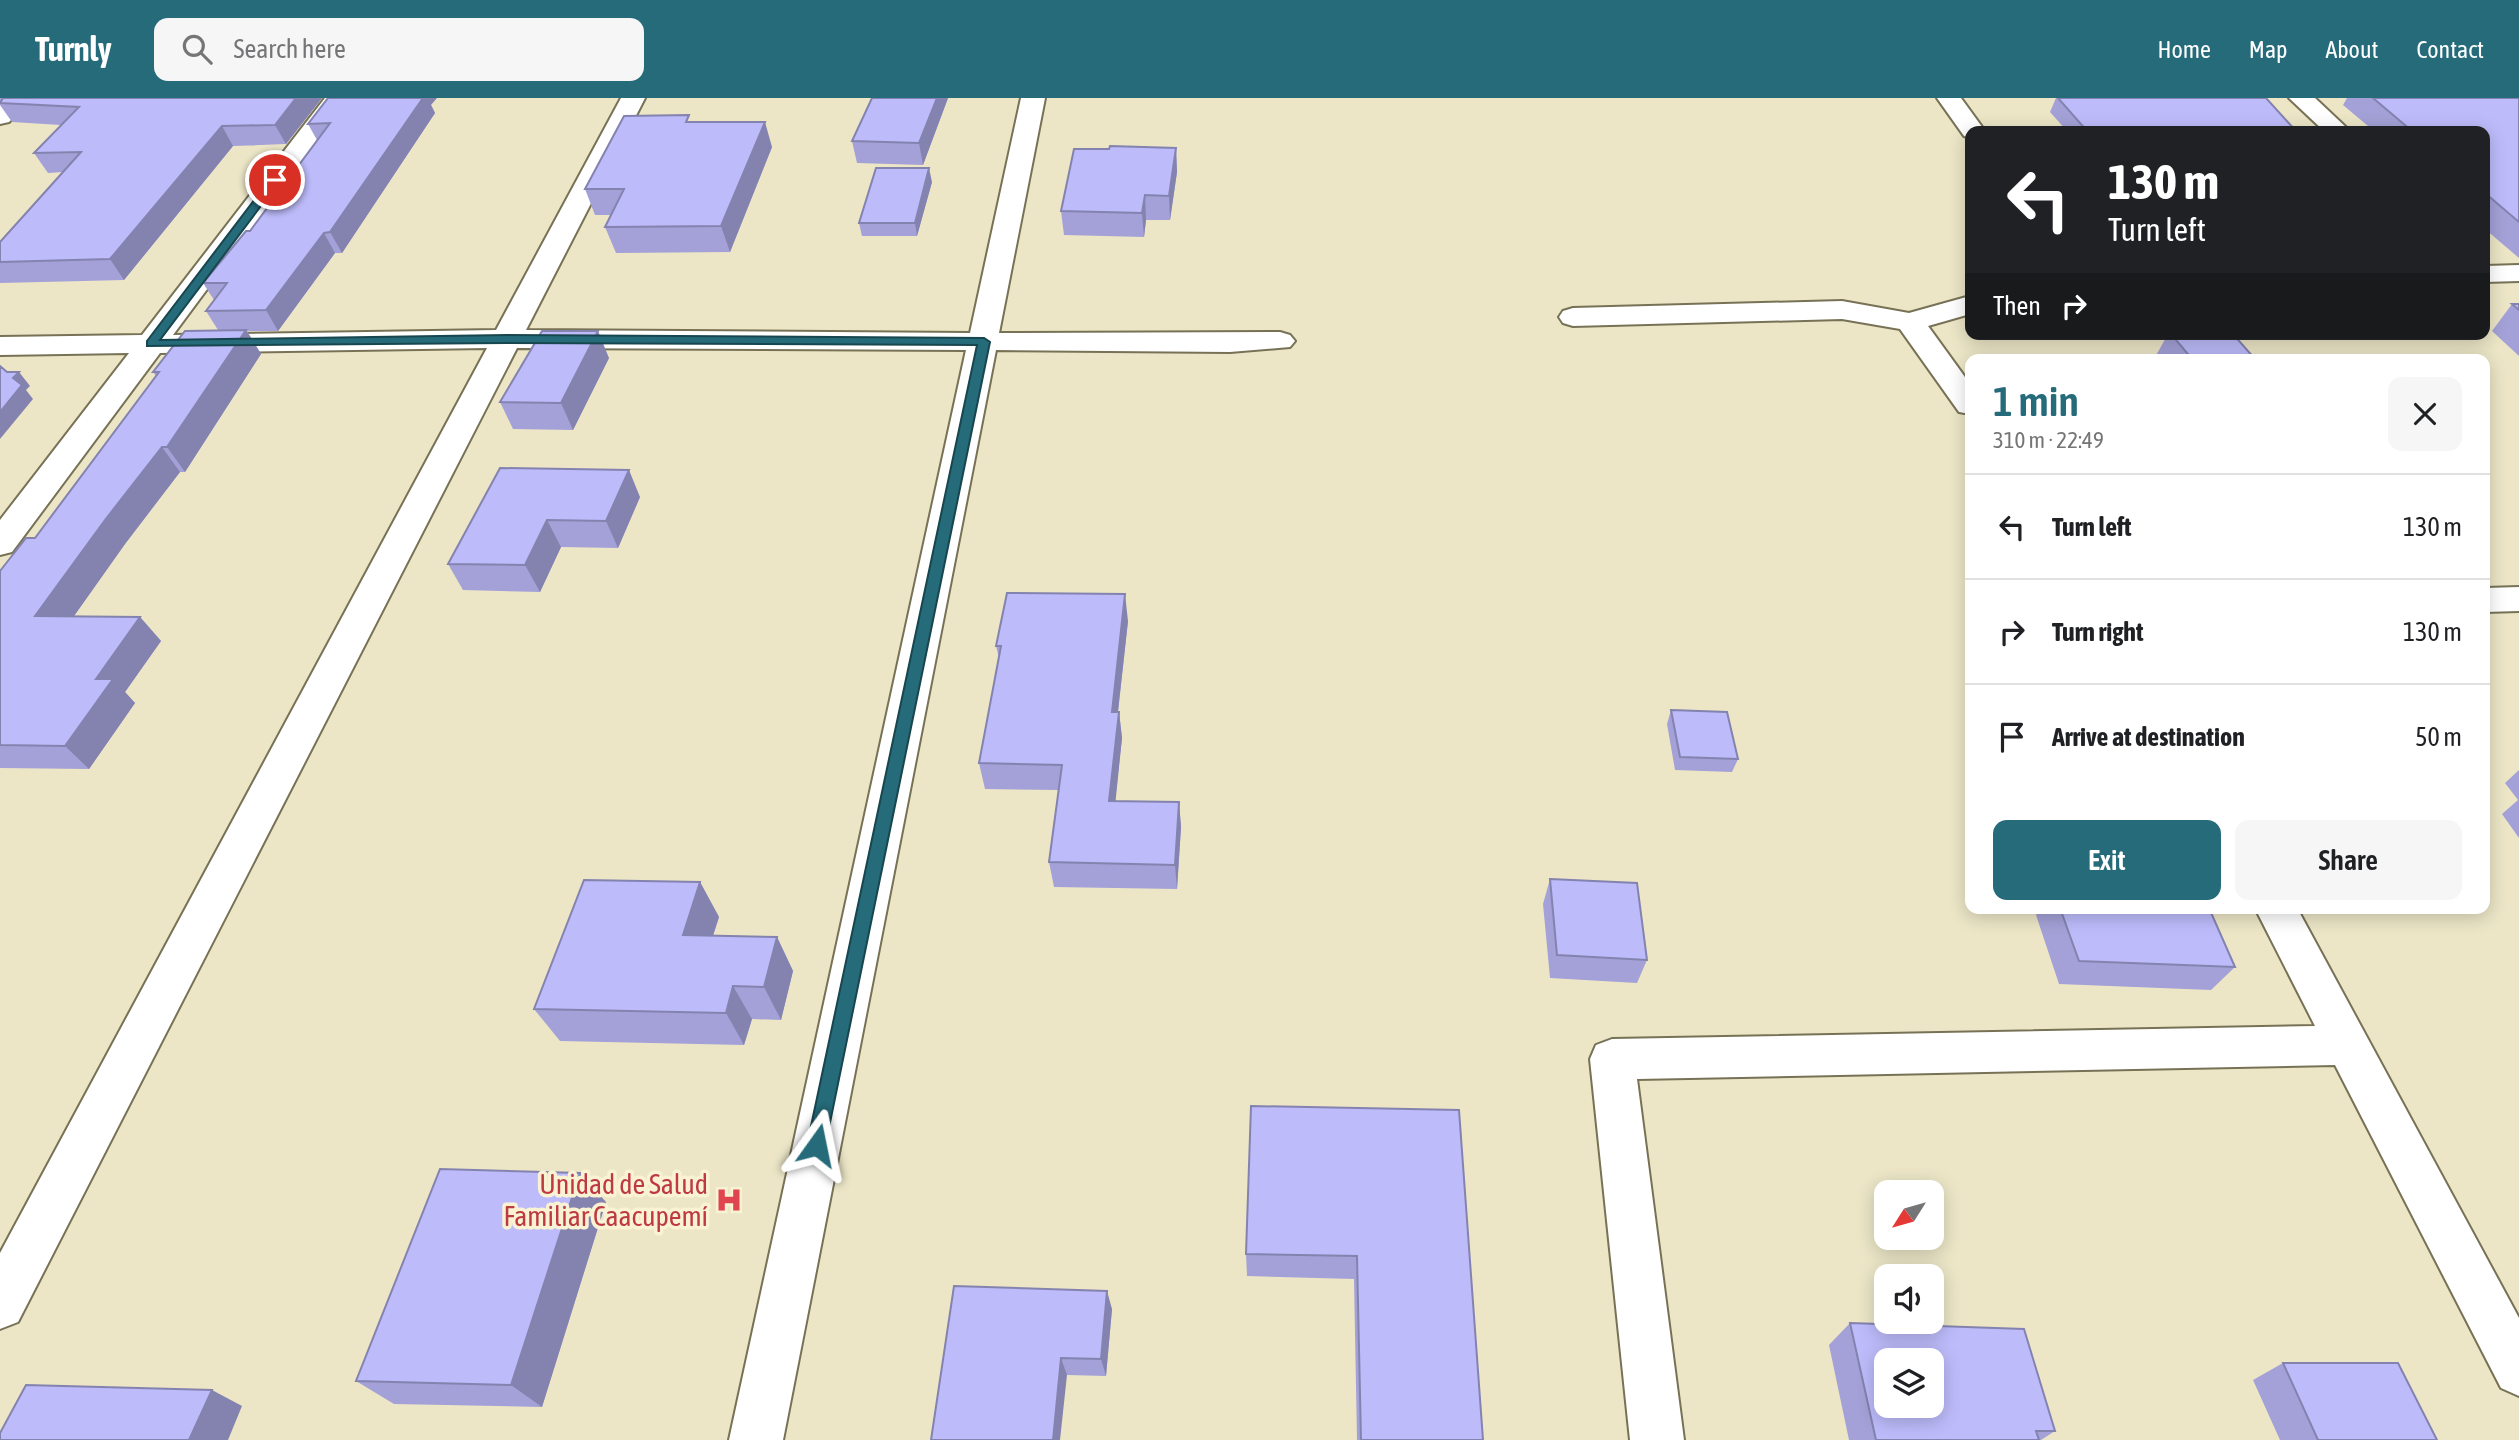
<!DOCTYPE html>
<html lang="en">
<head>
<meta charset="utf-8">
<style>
	body { margin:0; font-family:"Asap Condensed",sans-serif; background:#f6f6f6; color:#202124; height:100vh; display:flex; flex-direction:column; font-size:26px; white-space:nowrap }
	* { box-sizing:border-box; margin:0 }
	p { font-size:23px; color:#757577 }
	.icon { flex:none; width:38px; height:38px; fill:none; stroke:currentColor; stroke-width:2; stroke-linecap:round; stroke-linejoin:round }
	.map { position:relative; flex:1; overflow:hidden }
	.panel { position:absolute; left:1965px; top:256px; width:525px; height:560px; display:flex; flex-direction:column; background:#fff; border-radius:14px; box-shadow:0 4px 18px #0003 }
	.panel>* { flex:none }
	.guide { position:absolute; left:1965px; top:28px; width:525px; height:214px; border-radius:14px; box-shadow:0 4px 18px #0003; background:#202124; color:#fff; overflow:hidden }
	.needle { width:46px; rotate:233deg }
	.fabs { position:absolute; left:1874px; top:1082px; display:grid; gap:14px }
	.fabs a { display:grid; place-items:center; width:70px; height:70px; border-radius:14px; background:#fff; box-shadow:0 4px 18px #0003; font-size:35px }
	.pin { position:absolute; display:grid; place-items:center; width:60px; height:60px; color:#fff; margin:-30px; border:4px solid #fff; border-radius:50%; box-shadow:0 2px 7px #0007 }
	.me { position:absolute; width:77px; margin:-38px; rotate:12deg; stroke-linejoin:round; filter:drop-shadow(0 0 5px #0008) }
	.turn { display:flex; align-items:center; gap:24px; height:147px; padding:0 28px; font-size:32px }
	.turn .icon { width:91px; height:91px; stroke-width:2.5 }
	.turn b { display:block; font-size:49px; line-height:60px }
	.then { display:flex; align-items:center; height:66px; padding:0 28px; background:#0003; gap:14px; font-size:26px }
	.round { display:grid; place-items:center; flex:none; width:74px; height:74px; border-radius:14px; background:#f6f6f6 }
	.overview { display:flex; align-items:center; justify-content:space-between; height:119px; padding:0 28px }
	h1 { font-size:42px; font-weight:600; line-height:52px; color:#256b7a }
	.cta { display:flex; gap:14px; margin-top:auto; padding:14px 28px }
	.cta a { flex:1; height:80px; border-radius:14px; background:#256b7a; color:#fff; font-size:28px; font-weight:600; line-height:80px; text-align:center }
	.cta a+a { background:#f6f6f6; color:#202124 }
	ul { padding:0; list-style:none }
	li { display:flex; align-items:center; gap:21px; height:105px; padding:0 28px; border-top:2px solid #e0e0e0 }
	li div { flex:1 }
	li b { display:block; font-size:26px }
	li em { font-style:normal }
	header { display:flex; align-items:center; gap:42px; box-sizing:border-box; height:98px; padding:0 35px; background:#256b7a; color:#fff }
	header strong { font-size:33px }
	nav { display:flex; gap:38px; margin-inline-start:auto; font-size:24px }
	.search { width:490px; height:63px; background:#f6f6f6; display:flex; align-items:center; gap:18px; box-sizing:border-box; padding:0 24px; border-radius:14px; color:#757577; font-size:26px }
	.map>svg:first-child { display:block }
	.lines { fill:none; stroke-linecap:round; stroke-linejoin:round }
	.minor-casing { stroke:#777256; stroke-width:4 }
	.minor { fill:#fff; fill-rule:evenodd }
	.wall { fill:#a3a1d7 }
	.shaded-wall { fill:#8483af }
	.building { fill:#bdbbfa; stroke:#8483af; stroke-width:2; fill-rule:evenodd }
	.route { fill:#256b7a; stroke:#18464f; stroke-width:2 }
	.labels { text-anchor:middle; stroke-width:7; stroke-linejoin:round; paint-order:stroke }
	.near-health-label { font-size:28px; fill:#be3a42; stroke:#f9f3d4; text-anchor:end }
</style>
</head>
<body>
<header>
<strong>Turnly</strong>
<div class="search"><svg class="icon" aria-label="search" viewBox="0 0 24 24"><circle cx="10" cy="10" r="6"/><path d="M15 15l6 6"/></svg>Search here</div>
<nav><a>Home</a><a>Map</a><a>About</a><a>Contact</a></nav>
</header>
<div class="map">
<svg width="2519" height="1342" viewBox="0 0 2519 1342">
	<rect width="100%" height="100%" fill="#ece6c7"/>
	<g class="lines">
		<g class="minor-casing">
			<path id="minor" d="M7 0H33L9 24 0 26V6Z
				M325 0H349L173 237 496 232 621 0H645L526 232 970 235 1021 0H1045L999 235 1280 234 1290 237 1295 243 1290 249 1230 254 996 252 783 1342H729L966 252 517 250 18 1224 0 1231V1155L487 250 160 255 12 454 0 457V422L129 255 0 257V239L142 237Z
				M1937 0H1961L1985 33H1970V40L1964 38Z
				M2289 0H2315L2350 33H2324Z
				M2519 167V183L2485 184V168Z
				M1970 198V216L1928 228 1970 286V316L1959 314 1900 231 1842 221 1573 228 1563 225 1559 219 1563 213 1573 210 1842 203 1909 215Z
				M2519 489V513L2485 514V490Z
				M2255 810H2297L2519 1220V1298L2501 1290 2335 967 1637 981 1684 1342H1630L1590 961 1596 947 1612 941 2315 928Z"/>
		</g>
		<use href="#minor" class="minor"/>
	</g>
	<path class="wall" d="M0 0H322L286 46 233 48 124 182 0 185V144L63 74 48 75 34 55 61 27 12 24 0 7Z
		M948 0 923 67 857 65 852 43Z
		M2056 0H2266L2296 33H2067L2050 14Z
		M2347 0H2519V160L2485 131V33H2374L2343 7Z
		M431 7 435 15 342 155H335L278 233H247L261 256 185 374H180L125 446 74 518 140 519 161 543 125 594 135 605 89 671 0 670V473L35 440 156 278 153 274 218 232 206 213 214 202 203 185 250 133 317 42 308 26Z
		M692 24 772 49 730 154 616 155 605 129 611 117H595L585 91Z
		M1176 50 1177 74 1170 122H1146L1144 139 1064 137 1061 113 1109 51Z
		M932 84 917 138H862L859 125Z
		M2512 206H2519V258L2492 233Z
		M2168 236H2233L2255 261H2154Z
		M609 260 573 332 513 331 500 304Z
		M500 370 640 399 618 450 561 449 540 494 463 492 448 466Z
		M1128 523 1118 614H1119L1122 640 1115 703 1179 704 1181 729 1177 791 1054 789 1049 764 1059 692 985 691 979 665 999 560 996 548Z
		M1671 612 1738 661 1732 674 1675 672 1667 626Z
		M2519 672V740L2502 716 2518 702 2505 685Z
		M1550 781 1647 862 1637 885 1550 880 1543 806Z
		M700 784 719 819 713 838 777 839 793 873 781 922 752 921 744 947 560 943 534 911Z
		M2041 810H2209L2235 869 2211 892 2059 886 2036 817Z
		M1459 1012 1483 1342H1357L1354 1181 1247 1178 1246 1156Z
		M606 1104 542 1309 394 1306 356 1283Z
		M1112 1211 1106 1278 1067 1277 931 1342Z
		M1850 1225 2055 1333 2041 1342H1849L1829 1247Z
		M2283 1265 2437 1342H2280L2253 1282Z"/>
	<path class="shaded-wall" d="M296 0H322L286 46 275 27Z
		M418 0H437L431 7 435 15 342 155 330 134Z
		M937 0H948L923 67 919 45Z
		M765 24 772 49 730 154 721 128Z
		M222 28 233 48 124 182 110 161Z
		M1176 50 1177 74 1170 122 1169 98Z
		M929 70 932 84 917 138 915 125Z
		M1145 97 1146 122 1144 139 1142 115Z
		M324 135 335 155 278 233 266 212Z
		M246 232 261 256 185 374 167 349Z
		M598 233 609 260 573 332 561 305Z
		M19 274 30 288 26 292 33 301 0 341V314L13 280Z
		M162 349 180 374 125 446 57 542 35 518 105 422Z
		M629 372 640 399 618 450 606 423Z
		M547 422 561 449 540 494 525 467Z
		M1125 496 1128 523 1115 640 1112 614Z
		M140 519 161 543 125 594 135 605 89 671 65 648 96 581Z
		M1119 614 1122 640 1113 728 1109 703Z
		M1179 704 1181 729 1177 791 1175 767Z
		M700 784 719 819 702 871 683 837Z
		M777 839 793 873 781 922 764 889Z
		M733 888 752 921 744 947 726 915Z
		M580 1075 606 1104 542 1309 511 1287Z
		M1107 1193 1112 1211 1106 1278 1101 1261Z
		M1061 1260 1067 1277 1060 1342H1053Z
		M212 1292 242 1308 228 1342H189Z"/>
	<path class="building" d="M3 0H296L275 27 222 28 110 161 0 164V144L81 54 34 55 79 9 0 5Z
		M328 0H423L330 134 324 135 266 212 206 213 227 185H203L246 133H250L330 25 308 26Z
		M872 0H937L919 45 852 43Z
		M2058 0H2266L2296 33H2087Z
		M2373 0H2519V124L2485 95V33H2412Z
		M689 17 686 24H765L721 128 605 129 624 91H585L624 18Z
		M1110 48 1176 50 1169 98 1145 97 1142 115 1061 113 1074 51H1109Z
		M876 70H929L915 125H859Z
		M2512 206H2519V212Z
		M246 232 167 349H162L105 422 35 518 140 519 96 581H113L65 648 0 647V473L26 440H35L159 274H153L185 233Z
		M542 233H598L561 305 500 304Z
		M2171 236H2233L2255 261H2192Z
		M0 268 7 274H19L13 280 22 287 0 314Z
		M500 370 629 372 606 423 547 422 525 467 448 466Z
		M1007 495 1125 496 1112 614H1119L1109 703 1179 704 1175 767 1049 764 1062 667 979 665 1001 548H996Z
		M1671 612 1727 614 1738 661 1680 659Z
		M1550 781 1637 785 1647 862 1557 857Z
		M584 782 700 784 683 837 777 839 764 889 733 888 726 915 534 911Z
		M2060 810H2209L2235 869 2079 863Z
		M1251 1008 1459 1012 1483 1342H1361L1357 1158 1246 1156Z
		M440 1071 580 1075 511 1287 356 1283Z
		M954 1188 1107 1193 1101 1261 1061 1260 1053 1342H931Z
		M1850 1225 2024 1231 2055 1333H2036L2039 1342H1876ZM1886 1262H1932V1307H1886Z
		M2283 1265H2398L2437 1342H2318Z
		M26 1287 212 1292 189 1342H0V1335Z"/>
	<path class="route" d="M275 79 279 80V84L160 242 507 237 984 240 990 244 824 1054 817 1056 810 1054 807 1047 977 247 507 245 147 248V243L271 80Z"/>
	<defs>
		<g id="hospital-bare" transform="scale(2.1)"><path d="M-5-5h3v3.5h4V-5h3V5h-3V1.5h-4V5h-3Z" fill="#e0444e" stroke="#f9f3d4" stroke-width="2.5" paint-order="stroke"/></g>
	</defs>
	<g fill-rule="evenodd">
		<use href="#hospital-bare" x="729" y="1102"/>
	</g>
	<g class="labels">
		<g class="near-health-label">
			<text x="708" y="1096">Unidad de Salud<tspan x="708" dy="32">Familiar Caacupemí</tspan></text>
		</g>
	</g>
</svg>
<div class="fabs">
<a><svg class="needle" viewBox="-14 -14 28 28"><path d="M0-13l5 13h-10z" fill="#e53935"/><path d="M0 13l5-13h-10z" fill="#757577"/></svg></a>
<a><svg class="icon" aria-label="sound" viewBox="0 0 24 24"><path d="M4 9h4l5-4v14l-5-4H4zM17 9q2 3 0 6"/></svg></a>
<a><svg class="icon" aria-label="layers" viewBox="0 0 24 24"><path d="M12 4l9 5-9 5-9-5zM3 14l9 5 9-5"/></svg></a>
</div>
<div class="pin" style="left:275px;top:82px;background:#d93025"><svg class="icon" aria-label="arrive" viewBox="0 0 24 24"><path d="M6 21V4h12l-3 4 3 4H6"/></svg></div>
<svg class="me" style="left:817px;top:1047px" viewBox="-20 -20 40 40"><path d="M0-17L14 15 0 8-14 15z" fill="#256b7a" stroke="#fff" stroke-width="4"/></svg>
<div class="guide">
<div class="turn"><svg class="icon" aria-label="left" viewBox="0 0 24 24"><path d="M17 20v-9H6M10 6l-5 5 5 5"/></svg><div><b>130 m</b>Turn left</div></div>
<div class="then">Then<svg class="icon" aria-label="right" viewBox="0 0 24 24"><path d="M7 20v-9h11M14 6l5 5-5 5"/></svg></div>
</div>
<section class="panel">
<div class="overview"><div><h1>1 min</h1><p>310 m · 22:49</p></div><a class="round"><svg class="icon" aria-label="close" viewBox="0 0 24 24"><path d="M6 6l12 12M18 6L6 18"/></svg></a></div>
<ul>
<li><svg class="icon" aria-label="left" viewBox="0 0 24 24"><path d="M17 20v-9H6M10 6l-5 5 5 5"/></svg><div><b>Turn left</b></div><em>130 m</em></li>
<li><svg class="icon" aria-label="right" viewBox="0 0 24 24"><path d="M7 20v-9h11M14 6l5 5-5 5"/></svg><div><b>Turn right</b></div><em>130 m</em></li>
<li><svg class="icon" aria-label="arrive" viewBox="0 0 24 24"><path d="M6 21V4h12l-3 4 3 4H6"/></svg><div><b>Arrive at destination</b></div><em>50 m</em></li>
</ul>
<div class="cta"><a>Exit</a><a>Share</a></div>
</section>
</div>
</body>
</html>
